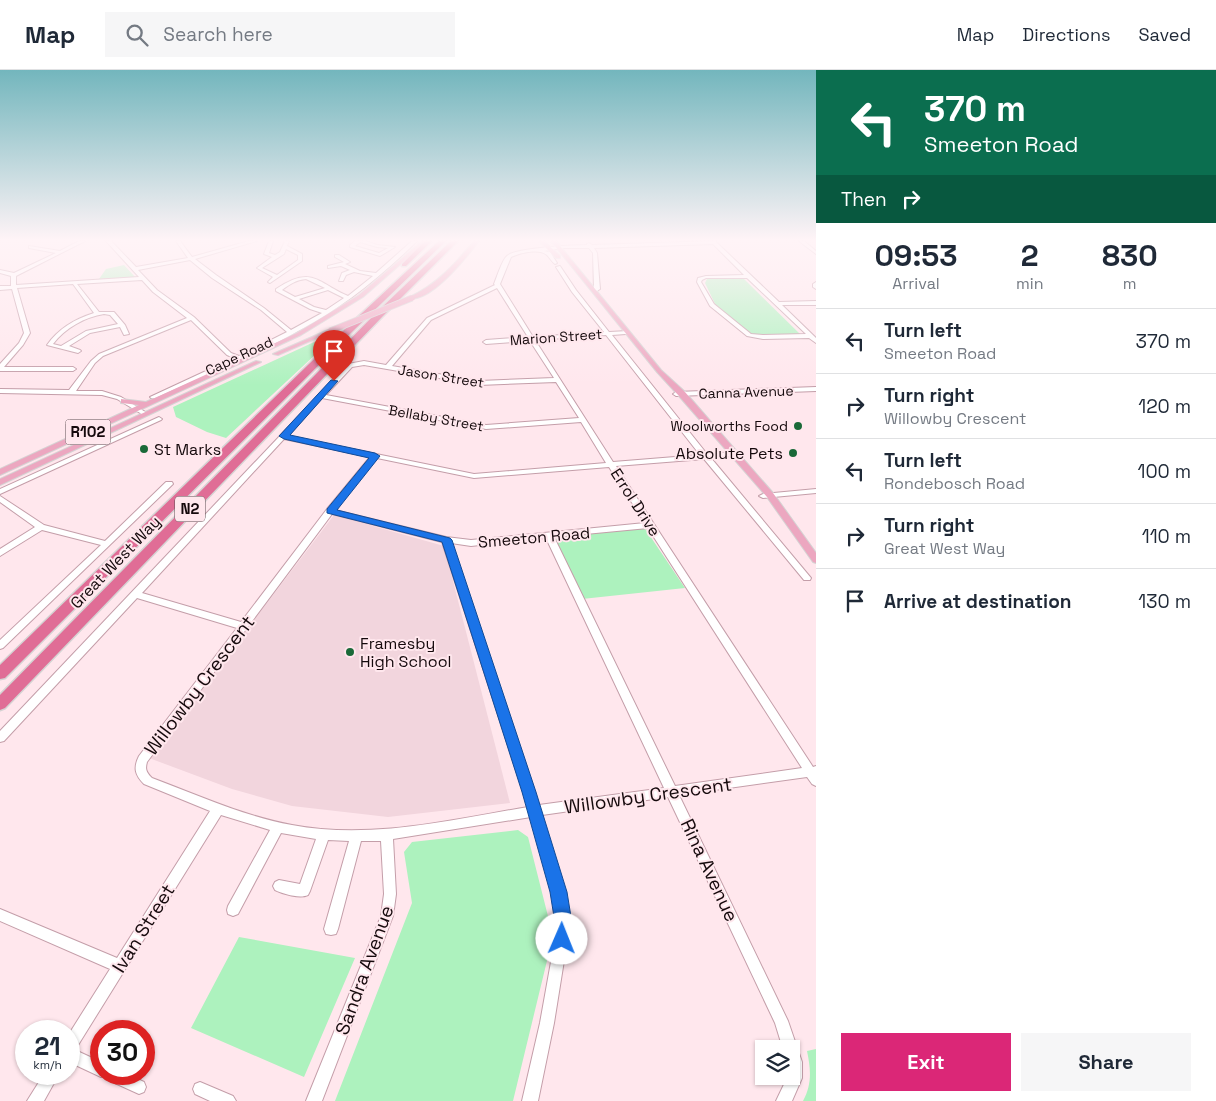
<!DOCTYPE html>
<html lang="en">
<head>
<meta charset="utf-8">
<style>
	body { margin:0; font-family:"Space Grotesk",sans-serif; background:#f6f6f7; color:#1f2937; height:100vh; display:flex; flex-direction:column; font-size:19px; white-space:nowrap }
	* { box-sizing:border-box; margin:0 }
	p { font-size:16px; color:#747a83 }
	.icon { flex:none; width:28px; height:28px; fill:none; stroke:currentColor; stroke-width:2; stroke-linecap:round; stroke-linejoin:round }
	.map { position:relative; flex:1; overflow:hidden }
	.panel { display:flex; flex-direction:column; background:#fff; width:400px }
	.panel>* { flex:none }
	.top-card { background:#0b6e4f; color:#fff; overflow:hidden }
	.controls { position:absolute; left:755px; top:970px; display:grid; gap:10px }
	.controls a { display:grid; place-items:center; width:45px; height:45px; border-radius:0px; background:#fff; box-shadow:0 1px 4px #0004; font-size:25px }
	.speed { position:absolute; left:15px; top:950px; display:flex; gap:10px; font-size:25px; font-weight:700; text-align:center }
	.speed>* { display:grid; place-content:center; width:65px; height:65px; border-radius:50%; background:#fff; box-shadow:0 1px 4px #0004; line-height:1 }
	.speed small { font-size:12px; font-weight:400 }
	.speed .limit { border:8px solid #d22; background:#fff; color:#111 }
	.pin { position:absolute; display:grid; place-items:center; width:42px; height:42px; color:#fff; margin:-51px -21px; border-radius:50% 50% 50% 0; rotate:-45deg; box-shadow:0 0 5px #0007 }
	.pin .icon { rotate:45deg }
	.me { position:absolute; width:55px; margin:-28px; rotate:1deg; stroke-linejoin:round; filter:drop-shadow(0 0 4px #0008) }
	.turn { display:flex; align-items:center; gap:18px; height:105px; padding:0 25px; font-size:22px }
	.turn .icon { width:65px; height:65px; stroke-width:2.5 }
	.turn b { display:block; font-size:35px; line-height:42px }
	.then { display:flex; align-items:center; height:48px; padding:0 25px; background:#0003; gap:10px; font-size:19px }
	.eta { display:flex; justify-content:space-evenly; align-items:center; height:85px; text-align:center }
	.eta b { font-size:30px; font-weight:600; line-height:35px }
	.cta { display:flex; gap:10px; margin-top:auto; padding:10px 25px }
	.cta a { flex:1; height:58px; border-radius:0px; background:#db2777; color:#fff; font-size:20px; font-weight:600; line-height:58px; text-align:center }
	.cta a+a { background:#f6f6f7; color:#1f2937 }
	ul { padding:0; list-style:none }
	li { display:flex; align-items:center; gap:15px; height:65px; padding:0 25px; border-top:1px solid #e0e1e3 }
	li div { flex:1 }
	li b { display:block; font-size:19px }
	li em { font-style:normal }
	header { display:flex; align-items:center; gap:30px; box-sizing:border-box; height:70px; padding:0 25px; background:#fff; border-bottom:1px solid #e0e1e3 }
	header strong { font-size:24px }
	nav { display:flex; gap:28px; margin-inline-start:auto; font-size:18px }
	.search { width:350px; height:45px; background:#f6f6f7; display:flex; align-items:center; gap:12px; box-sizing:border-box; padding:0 18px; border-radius:0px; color:#747a83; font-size:19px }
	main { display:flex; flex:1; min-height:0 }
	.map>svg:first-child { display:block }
	.built { fill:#f2d5dd }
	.green { fill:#adf2be }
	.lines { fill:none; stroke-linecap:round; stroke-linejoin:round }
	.minor-casing { stroke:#c49ea9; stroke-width:2 }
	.major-casing { stroke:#d5d3d3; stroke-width:2 }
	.highway-casing { stroke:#d5d3d3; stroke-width:3 }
	.minor { fill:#fff; fill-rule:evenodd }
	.major { fill:#eca7c0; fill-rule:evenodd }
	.highway { fill:#e06d96; fill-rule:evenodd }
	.major-bridge-casing { stroke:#d5d3d3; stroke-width:7; stroke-linecap:butt }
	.major-bridge { stroke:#eca7c0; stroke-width:5.5 }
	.route { fill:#1a73e8; stroke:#114b97 }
	.poi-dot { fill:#1a6938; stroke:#ffe7ed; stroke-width:2 }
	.labels { text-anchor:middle; stroke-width:4; stroke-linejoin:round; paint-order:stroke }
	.far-street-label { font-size:14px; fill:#15090c; stroke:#ffe7ed }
	.far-poi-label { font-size:14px; fill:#15090c; stroke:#ffe7ed; text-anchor:end }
	.shield { fill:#ffe7ed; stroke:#5b4c50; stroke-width:1 }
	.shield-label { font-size:15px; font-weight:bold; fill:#15090c }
	.poi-label { font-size:16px; fill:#15090c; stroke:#ffe7ed; text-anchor:start }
	.street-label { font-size:16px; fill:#15090c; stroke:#ffe7ed }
	.near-street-label { font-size:19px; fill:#15090c; stroke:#ffe7ed }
</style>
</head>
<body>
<header>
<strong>Map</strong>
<div class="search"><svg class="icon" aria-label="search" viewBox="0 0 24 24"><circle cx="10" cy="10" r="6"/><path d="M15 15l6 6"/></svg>Search here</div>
<nav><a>Map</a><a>Directions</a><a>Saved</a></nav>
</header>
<main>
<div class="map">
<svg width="816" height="1031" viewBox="0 0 816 1031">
	<rect width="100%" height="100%" fill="#ffe7ed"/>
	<path class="built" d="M334 445 444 476 510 733 388 747 292 736 232 719 149 688Z"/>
	<path class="green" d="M124 195 135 207 99 209 106 199Z
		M707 209H744L800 264 757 265 748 263 717 238 705 213Z
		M325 267 331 270 226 368 207 362 176 347 173 337Z
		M644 457 685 518 582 529 554 467Z
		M518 760 528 767 553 866 513 1031H335L412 833 404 782 412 772Z
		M239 867 355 888 304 1007 191 958Z
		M816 979V1031H803C812 1014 811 1000 807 981Z"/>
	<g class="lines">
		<g class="minor-casing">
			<path id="minor" d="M79 171H85L16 206V215L139 207 106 171H111L136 197 188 188 176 171H180L192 187 249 171H257L195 189 216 205 264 238 291 260 322 243 310 239 276 221V219C312 195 316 212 348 226L373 206 354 202 346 205 343 211H339L342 203 350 200 341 196 328 198V196L344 192 335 187V185H339L350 192 345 194 360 201 376 203 412 171H417C397 191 374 211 351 228 291 271 222 298 155 328H151L150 327 234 288 227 285 191 250 103 286 95 293 76 321H102L121 327 147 343 148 344 145 346 117 329 102 325 0 323V319L69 320 91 291 99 284 187 248 153 222 142 210 77 214 99 242H114L125 255 129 264 124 265 120 257 90 263 69 276 80 280 81 281 78 283 47 275C59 258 75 249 94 243L73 214 17 218 30 263 23 275 4 297H73L76 299 73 301H0V294L19 273 24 263 12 219 0 220V216H11V206L0 203V200L14 203 56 183 29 178V176L60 181ZM190 190 212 208 261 240 287 262 239 286 231 283 194 247 157 220 138 200ZM306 209 325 218 295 227 282 220C290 214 296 210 306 209ZM328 220 344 228 326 240 314 237 299 229ZM104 244 110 245 118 254 86 261 61 276 53 274C65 258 85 247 104 244Z
				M269 171H273L269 183 275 185 280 182 285 171H289L287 176 302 184V191L270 213 268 212 273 207 257 198 272 187 264 184ZM286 179 298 185V190L277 205 262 198 284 184Z
				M355 171H366L377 175 395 177 380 186 350 177V175ZM360 172 377 177 388 178 379 183 355 176Z
				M715 171 779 232 816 231V235H782L816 268V273L809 268 763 269 747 266 710 236 697 212 698 208 706 206 744 205 713 174 594 178 597 183 600 219 597 221 594 219 593 183 589 178H563L544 181 550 182 557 193 555 194C552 192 550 188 547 185 539 178 520 183 511 187L500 214 533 267 604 262 572 222 556 197 560 196 576 220 609 262 628 261V263L626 264 612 265 707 384 735 382V386H732L711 388 811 508 810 510H804L704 389 616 396 813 697 816 696V716L812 714 807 707 679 725 788 951 802 992V1008L792 1031H776L788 1006H791V979H783L775 953 668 727 542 745 564 822 570 853 554 953 538 1031H522L540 953 558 853 552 822 531 747 393 769 396 824 393 846 322 1031H306L381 846 384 824 381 771H361L338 859 336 864 331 865 326 864 324 859 349 771 328 770 310 821 308 825C300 829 283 824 275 820L273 816 275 812 279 810 300 814 316 769 281 763 238 844 233 846 228 844 227 840 228 836 270 760 221 745 75 980 101 992V1004H127L144 1012 146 1017 144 1022 139 1024 106 1009 104 1006 101 1007 69 992V964L110 899 0 851V839L117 888 210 741 144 714C135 705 133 698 139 686L237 558 137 528 4 671 0 672V661L348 294 364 291 386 295 427 248 495 215 494 214C497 207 502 190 507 186 514 178 574 175 587 175V174L589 173 592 175ZM706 208H747L806 264 763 265 751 264 714 234 701 212 702 210ZM497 218 528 267 486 270 483 272 486 274 530 271 554 308 479 311 392 296 431 250ZM606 265 700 385 613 392 535 270ZM364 295 479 315 556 312 579 348 486 355 326 325 352 297ZM322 328 486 359 581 352 606 393 474 404 288 366ZM284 369 370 387 327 439 241 552 142 523ZM377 388 474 408 609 397 645 453 471 470 446 467 335 440ZM332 444 442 472 528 737C450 750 370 770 292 755 243 746 198 725 152 708 146 702 145 699 147 692ZM648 458 802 698 675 716 554 467ZM546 468 664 718 539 735 451 473 471 476Z
				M799 171H804L816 181V184Z
				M816 212V219L813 217V214Z
				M816 317V321L676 326 673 324 676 322Z
				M159 347 162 349 161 350 0 424V419Z
				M166 412H172L173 414 3 578 0 579V570L101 475 42 460 0 486V479L35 457 0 432V426L44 455 105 471Z
				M816 419V423L763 428 759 426 763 424Z
				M44 1004H59L44 1031H27Z
				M200 1012 233 1026 236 1031H210L195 1024 193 1019 195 1014Z"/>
		</g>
		<g class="major-casing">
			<path id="major" d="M422 171H427L363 227 301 265 0 405V399L139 335 121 333V329L146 332 297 263 359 225Z
				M474 171H479C466 188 433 230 410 229V227C437 214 455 194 474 171Z
				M539 171H544L560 186V188H556Z
				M551 171H556L661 300 685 322 773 423 816 483V493L813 492 767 427 679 326 657 302Z
				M328 260 333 261 278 285 273 284Z
				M256 291 261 292 0 415V409Z"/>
		</g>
		<g class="highway-casing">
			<path id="highway" d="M425 171H432L406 196H402V194Z
				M439 171H446L352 262 5 608 0 609V595L346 258Z
				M451 171H458L383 246 5 638 0 640V625L377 242Z"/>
		</g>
		<use href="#minor" class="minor"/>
		<use href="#major" class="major"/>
		<use href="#highway" class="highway"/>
		<g class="major-bridge-casing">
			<path id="major-bridge" d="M330 261 412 228"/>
		</g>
		<use href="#major-bridge" class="major-bridge"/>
	</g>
	<linearGradient id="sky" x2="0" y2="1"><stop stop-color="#73b6bd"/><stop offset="0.54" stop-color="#fff4f7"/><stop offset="1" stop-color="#fff4f7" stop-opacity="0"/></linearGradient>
	<rect width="816" height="315" fill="url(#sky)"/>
	<path class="route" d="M331 310 338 311 290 365 375 383 380 386 337 440 450 468 452 470 536 722 567 822 572 853 568 875 562 878 556 875 553 869 555 853 550 822 522 722 442 472 327 443V439L369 388 284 369 279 366Z"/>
	<g class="poi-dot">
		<circle cx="798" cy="356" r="5"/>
		<circle cx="144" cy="379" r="5"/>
		<circle cx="793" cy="383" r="5"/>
		<circle cx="350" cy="582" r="5"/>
	</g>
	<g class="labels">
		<g class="far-street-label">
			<text transform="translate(556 267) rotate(-4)" y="5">Marion Street</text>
			<text transform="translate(239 286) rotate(-25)" y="5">Cape Road</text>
			<text transform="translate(441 306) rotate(9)" y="5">Jason Street</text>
			<text transform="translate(746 322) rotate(-2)" y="5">Canna Avenue</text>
			<text transform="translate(436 348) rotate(10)" y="5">Bellaby Street</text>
		</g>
		<g class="far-poi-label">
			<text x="788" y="361">Woolworths Food</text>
		</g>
		<g class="shield">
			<rect x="65.5" y="349.5" width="45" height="25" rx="4"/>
			<rect x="175" y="426.5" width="30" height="25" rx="4"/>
		</g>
		<g class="shield-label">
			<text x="88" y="367">R102</text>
			<text x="190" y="444">N2</text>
		</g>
		<g class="poi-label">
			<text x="154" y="385">St Marks</text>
			<text x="783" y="389" text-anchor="end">Absolute Pets</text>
			<text x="360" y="579">Framesby<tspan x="360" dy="18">High School</tspan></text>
		</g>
		<g class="street-label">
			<text transform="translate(636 432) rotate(57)" y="6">Errol Drive</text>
			<text transform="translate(534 467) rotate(-5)" y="6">Smeeton Road</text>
			<text transform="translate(115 492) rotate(-46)" y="6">Great West Way</text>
		</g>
		<g class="near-street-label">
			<text transform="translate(199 615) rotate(-53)" y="7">Willowby Crescent</text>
			<text transform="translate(648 725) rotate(-8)" y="7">Willowby Crescent</text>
			<text transform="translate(710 800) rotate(65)" y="7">Rina Avenue</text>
			<text transform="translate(143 858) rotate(-58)" y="7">Ivan Street</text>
			<text transform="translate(364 900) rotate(-70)" y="7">Sandra Avenue</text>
		</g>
	</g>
</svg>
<div class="controls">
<a><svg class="icon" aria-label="layers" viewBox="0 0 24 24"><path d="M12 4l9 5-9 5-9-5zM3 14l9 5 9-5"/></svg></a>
</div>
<div class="speed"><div>21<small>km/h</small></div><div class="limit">30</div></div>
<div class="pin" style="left:334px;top:311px;background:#d93025"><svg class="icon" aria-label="arrive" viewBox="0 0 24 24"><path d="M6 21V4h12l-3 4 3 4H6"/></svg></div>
<svg class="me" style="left:562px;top:869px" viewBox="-20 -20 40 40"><circle r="19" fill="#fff"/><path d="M0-13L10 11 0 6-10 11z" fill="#1a73e8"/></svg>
</div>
<section class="panel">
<div class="top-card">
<div class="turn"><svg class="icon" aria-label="left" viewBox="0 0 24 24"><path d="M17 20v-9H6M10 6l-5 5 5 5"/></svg><div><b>370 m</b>Smeeton Road</div></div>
<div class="then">Then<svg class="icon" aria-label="right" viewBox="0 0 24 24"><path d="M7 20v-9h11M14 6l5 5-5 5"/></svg></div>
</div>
<div class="eta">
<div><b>09:53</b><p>Arrival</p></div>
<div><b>2</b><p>min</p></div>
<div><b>830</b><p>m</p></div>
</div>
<ul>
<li><svg class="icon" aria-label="left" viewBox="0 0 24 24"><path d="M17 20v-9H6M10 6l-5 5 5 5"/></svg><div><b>Turn left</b><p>Smeeton Road</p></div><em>370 m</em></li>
<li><svg class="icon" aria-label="right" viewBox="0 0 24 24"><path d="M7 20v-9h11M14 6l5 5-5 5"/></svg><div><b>Turn right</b><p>Willowby Crescent</p></div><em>120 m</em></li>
<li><svg class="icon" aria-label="left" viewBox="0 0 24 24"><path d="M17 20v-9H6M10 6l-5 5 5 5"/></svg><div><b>Turn left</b><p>Rondebosch Road</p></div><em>100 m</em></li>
<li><svg class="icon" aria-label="right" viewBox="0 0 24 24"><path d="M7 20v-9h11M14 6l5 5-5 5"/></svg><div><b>Turn right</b><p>Great West Way</p></div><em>110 m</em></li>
<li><svg class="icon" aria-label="arrive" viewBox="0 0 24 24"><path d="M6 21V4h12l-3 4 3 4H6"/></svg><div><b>Arrive at destination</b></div><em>130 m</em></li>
</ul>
<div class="cta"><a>Exit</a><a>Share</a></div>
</section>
</main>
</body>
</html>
